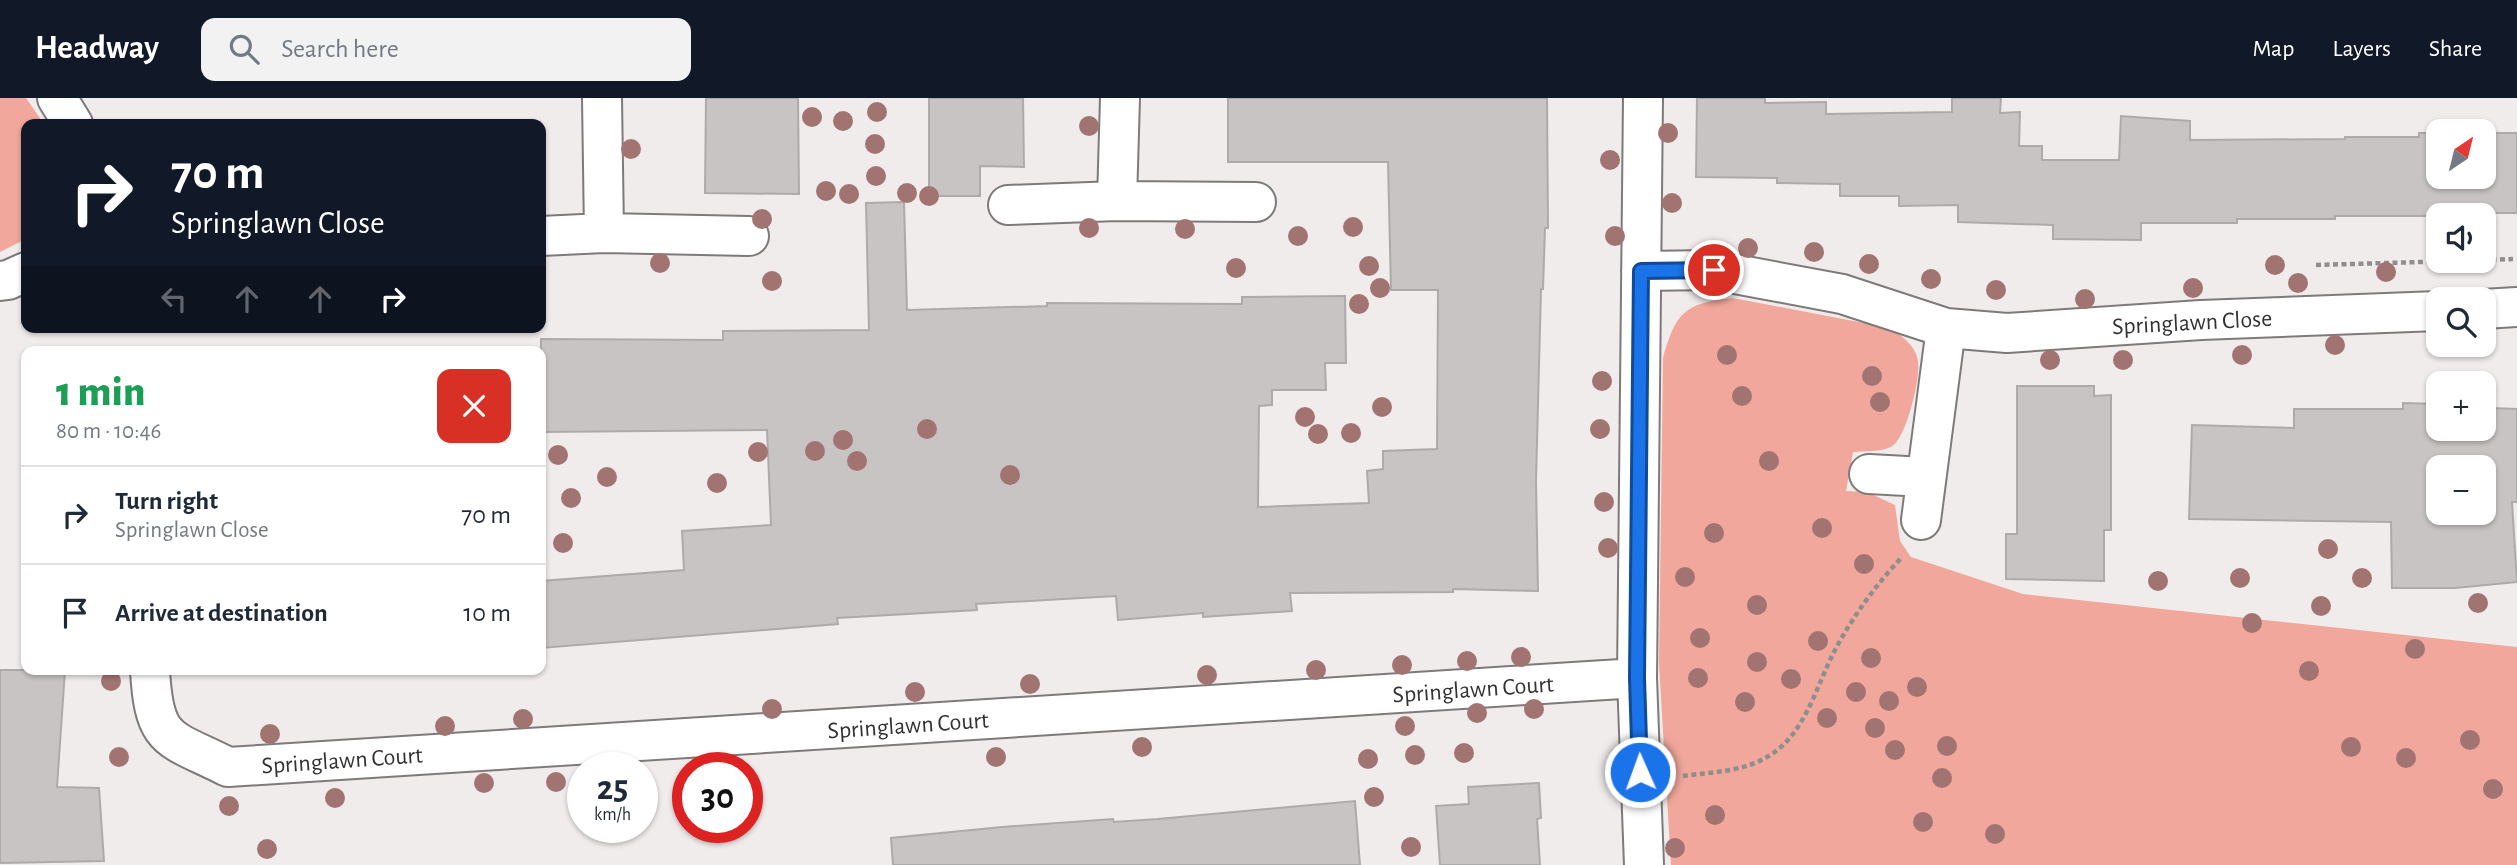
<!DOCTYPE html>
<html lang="en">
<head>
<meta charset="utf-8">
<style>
	body { margin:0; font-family:"Alegreya Sans",sans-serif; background:#f2f2f3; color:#1f2937; height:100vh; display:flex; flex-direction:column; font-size:26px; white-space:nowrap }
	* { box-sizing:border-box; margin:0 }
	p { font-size:23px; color:#747a83 }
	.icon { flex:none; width:38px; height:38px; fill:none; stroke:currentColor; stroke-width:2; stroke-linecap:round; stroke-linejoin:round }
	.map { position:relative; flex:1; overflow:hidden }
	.side { position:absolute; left:21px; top:248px; width:525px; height:329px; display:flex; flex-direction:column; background:#fff; border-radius:14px; box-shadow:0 2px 5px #0004 }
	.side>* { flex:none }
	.guide { position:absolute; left:21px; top:21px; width:525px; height:214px; border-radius:14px; box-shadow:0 2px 5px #0004; background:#111827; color:#fff; overflow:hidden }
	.needle { width:46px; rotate:35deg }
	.fabs { position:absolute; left:2426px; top:21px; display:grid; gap:14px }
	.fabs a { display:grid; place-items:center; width:70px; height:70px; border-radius:14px; background:#fff; box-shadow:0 2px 5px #0004; font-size:35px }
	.speed { position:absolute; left:567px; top:654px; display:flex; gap:14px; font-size:35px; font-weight:700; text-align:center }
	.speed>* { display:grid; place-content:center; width:91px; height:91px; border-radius:50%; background:#fff; box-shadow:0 2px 5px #0004; line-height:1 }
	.speed small { font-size:18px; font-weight:400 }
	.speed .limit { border:10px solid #d22; background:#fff; color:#111 }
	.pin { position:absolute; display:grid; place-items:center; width:60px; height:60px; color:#fff; margin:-30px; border:4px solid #fff; border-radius:50%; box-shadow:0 2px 7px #0007 }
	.me { position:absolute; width:77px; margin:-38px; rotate:358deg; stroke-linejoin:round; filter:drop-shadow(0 0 5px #0008) }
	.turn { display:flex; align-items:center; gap:24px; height:147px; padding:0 35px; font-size:32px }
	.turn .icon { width:91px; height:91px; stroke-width:2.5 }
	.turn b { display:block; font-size:49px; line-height:60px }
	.lanes { display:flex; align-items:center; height:66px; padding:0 35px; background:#0003; justify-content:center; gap:35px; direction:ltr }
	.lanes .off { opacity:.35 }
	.round { display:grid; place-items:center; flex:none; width:74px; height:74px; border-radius:14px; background:#f2f2f3 }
	.head { display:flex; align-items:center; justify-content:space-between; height:119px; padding:0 35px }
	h1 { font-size:42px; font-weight:800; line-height:52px; color:#1e9e55 }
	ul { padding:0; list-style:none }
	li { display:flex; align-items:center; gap:21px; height:98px; padding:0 35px; border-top:2px solid #e0e1e3 }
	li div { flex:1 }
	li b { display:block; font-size:26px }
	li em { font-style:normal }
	header { display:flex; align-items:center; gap:42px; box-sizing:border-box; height:98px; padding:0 35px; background:#111827; color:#fff }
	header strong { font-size:33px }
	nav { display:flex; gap:38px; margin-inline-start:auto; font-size:24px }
	.search { width:490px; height:63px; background:#f2f2f3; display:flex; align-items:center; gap:18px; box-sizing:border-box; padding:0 24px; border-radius:14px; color:#747a83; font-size:26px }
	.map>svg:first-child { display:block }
	.green { fill:#f1a79c }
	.building { fill:#c9c4c4; stroke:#aeaaa9; stroke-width:2; fill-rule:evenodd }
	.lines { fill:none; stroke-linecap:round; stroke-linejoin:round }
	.street-casing { stroke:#7e7a79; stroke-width:42 }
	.path { stroke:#908e8d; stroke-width:4.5; stroke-dasharray:5 3.5; stroke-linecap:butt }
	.street { stroke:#fff; stroke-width:38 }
	.tree { fill:#a27471 }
	.route-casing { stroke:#114b97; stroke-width:18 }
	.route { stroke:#1a73e8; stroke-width:12 }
	.labels { text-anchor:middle; stroke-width:5; stroke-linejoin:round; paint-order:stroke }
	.street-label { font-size:24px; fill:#333231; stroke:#fff }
</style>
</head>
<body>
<header>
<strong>Headway</strong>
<div class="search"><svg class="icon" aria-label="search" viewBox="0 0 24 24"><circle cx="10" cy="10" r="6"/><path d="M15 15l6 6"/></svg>Search here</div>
<nav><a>Map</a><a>Layers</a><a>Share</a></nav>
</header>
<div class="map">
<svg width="2517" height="767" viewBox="0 0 2517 767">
	<rect width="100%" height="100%" fill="#f0eceb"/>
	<path class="green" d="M0 0H26L44 26H26V141L0 154Z
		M1733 200 1890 230C1902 238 1916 248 1918 263 1921 279 1906 342 1891 349 1881 354 1864 353 1853 354L1846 393 1867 394 1895 407 1900 443 1911 459 2023 496 2517 549V767H1671L1659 566 1663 260C1676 214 1685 205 1733 200Z"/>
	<path class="building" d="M706 0H798L799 96 705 95Z
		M929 0H1023L1024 69 980 68V98H929Z
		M1228 0H1547L1548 130H1545L1543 191H1541L1536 383 1538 493 1453 491V494L1290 495 1292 513 1203 519V515L1118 522 1116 498 976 506 977 512 837 520 838 526 541 550V483L684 472 682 433 771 427 767 332 541 334V241L723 242V233L869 232 866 105 904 104 907 212 1047 208V205L1242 206V199L1345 198 1346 265H1325L1326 292H1272V307L1259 308 1258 409 1369 405 1367 373 1383 371V353L1437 351 1438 192H1391L1388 64H1228Z
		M1697 0H1765V5L1826 4V16L1952 14V0H2001L2000 15 2020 14 2019 48H2042V62H2119L2121 18 2190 23V42L2345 41V39H2419V35H2438V79H2483V35H2517V115H2433L2432 118H2335V121H2237V125H2141V142L2053 141V127L1958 124V107L1899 108V98H1840V86L1777 85V80L1696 79Z
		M2017 288H2094V298L2111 297V432H2104V483L2006 481V436H2017Z
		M2403 305 2438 306V331H2483V308H2492V310L2517 311V404H2512L2517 484 2455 490H2392L2391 424 2189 421 2192 327 2294 330V311H2403ZM2438 369H2483V415H2438Z
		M0 572H65L57 689 99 690 104 763 0 765Z
		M1539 685 1541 720 1537 721 1540 767H1440L1436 708 1469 706 1468 689Z
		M1355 703 1360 767H893L891 740 1002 729 1113 721 1114 724 1158 721Z"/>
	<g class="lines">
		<g class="street-casing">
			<path id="street" d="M57 0 73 26
				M602 0 604 135
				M1643 0 1637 580 1644 767
				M1117 103 1120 0
				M1008 107 1117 103 1256 104
				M541 138 604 135 749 138
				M1641 173 1714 172 1842 196 1946 230 2007 235 2201 222 2438 213
				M0 183 8 182 26 174
				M2483 211 2517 209
				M1869 376 1925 379
				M1921 422 1946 230
				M150 572C154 646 169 639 228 669L1637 580"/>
		</g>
		<path class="path" d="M2483 162 2513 161
			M2316 167 2456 163
			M1683 678C1711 674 1742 674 1767 659 1805 638 1816 588 1835 552 1853 518 1876 487 1902 459"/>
		<use href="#street" class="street"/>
	</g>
	<g class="tree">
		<circle cx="877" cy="14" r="10"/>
		<circle cx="812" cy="19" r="10"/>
		<circle cx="843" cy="23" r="10"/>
		<circle cx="1089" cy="28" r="10"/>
		<circle cx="1668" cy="35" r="10"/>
		<circle cx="875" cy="46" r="10"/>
		<circle cx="631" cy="51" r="10"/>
		<circle cx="1610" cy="62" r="10"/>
		<circle cx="876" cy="78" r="10"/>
		<circle cx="826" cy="93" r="10"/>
		<circle cx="907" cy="95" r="10"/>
		<circle cx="849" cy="96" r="10"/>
		<circle cx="929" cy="98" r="10"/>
		<circle cx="1672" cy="105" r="10"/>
		<circle cx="762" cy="121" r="10"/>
		<circle cx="1353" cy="129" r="10"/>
		<circle cx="1089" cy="130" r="10"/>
		<circle cx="1185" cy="131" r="10"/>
		<circle cx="1298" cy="138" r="10"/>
		<circle cx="1615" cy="138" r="10"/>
		<circle cx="1748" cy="150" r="10"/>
		<circle cx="1814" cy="154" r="10"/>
		<circle cx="660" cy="165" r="10"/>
		<circle cx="1869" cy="166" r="10"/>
		<circle cx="2275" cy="167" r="10"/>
		<circle cx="1369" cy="168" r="10"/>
		<circle cx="1236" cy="170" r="10"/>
		<circle cx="2386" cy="174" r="10"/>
		<circle cx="1931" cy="181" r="10"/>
		<circle cx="772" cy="183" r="10"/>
		<circle cx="2298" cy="185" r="10"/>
		<circle cx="1380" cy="190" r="10"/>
		<circle cx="2193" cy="190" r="10"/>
		<circle cx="1996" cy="192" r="10"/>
		<circle cx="2085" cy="201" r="10"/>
		<circle cx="1359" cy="206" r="10"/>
		<circle cx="2335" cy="247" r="10"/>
		<circle cx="1727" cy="257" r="10"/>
		<circle cx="2242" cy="257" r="10"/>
		<circle cx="2050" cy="262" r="10"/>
		<circle cx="2123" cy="262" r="10"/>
		<circle cx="1872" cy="278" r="10"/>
		<circle cx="1602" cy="283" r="10"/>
		<circle cx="1742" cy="298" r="10"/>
		<circle cx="1880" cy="304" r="10"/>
		<circle cx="1382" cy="309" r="10"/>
		<circle cx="1305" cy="319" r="10"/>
		<circle cx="927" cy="331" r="10"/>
		<circle cx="1600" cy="331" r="10"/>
		<circle cx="1351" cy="335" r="10"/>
		<circle cx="1318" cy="336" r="10"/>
		<circle cx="843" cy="342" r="10"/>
		<circle cx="815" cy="353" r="10"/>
		<circle cx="758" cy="354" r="10"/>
		<circle cx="558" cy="357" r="10"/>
		<circle cx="857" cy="363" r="10"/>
		<circle cx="1769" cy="363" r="10"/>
		<circle cx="1010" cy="377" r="10"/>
		<circle cx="607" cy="379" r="10"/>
		<circle cx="717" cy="385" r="10"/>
		<circle cx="571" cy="400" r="10"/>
		<circle cx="1604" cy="404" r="10"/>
		<circle cx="1822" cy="430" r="10"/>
		<circle cx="1714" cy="435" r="10"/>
		<circle cx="563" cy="445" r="10"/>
		<circle cx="1608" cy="450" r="10"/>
		<circle cx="2328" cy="451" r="10"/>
		<circle cx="1864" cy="466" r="10"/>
		<circle cx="1685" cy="479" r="10"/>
		<circle cx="2240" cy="480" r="10"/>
		<circle cx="2362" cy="480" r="10"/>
		<circle cx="2158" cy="483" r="10"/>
		<circle cx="2478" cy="505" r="10"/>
		<circle cx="1757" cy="507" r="10"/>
		<circle cx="2321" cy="508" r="10"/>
		<circle cx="2252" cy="525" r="10"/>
		<circle cx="1700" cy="540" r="10"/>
		<circle cx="1818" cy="543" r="10"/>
		<circle cx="2415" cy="551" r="10"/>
		<circle cx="1521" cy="559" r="10"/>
		<circle cx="1871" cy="560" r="10"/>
		<circle cx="1467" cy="563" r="10"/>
		<circle cx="1757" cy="564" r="10"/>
		<circle cx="1402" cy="567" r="10"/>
		<circle cx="1316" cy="572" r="10"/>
		<circle cx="2309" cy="573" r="10"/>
		<circle cx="1207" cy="577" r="10"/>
		<circle cx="1698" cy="580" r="10"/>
		<circle cx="1791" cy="581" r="10"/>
		<circle cx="111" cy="583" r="10"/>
		<circle cx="1030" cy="586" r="10"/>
		<circle cx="1917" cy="589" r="10"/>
		<circle cx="915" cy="594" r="10"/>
		<circle cx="1856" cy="594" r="10"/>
		<circle cx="1889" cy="603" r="10"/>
		<circle cx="1745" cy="604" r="10"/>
		<circle cx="772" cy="611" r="10"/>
		<circle cx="1534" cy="611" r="10"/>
		<circle cx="1477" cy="615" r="10"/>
		<circle cx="1827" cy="620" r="10"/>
		<circle cx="523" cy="621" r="10"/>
		<circle cx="445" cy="628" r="10"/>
		<circle cx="1405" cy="628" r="10"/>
		<circle cx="1875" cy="630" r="10"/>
		<circle cx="270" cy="636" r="10"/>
		<circle cx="2470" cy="642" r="10"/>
		<circle cx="1947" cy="648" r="10"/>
		<circle cx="1142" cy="649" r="10"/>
		<circle cx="2351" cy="649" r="10"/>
		<circle cx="1895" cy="652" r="10"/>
		<circle cx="1464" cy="655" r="10"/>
		<circle cx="1415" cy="657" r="10"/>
		<circle cx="119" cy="659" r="10"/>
		<circle cx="996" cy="659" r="10"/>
		<circle cx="2406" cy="660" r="10"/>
		<circle cx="1368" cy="661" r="10"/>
		<circle cx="1942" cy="680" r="10"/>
		<circle cx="556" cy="684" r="10"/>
		<circle cx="484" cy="685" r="10"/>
		<circle cx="2493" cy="691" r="10"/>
		<circle cx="1374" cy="699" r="10"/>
		<circle cx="335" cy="700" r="10"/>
		<circle cx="229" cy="708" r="10"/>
		<circle cx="1715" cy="717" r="10"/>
		<circle cx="1923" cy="724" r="10"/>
		<circle cx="1995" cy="736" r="10"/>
		<circle cx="1411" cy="749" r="10"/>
		<circle cx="1675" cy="750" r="10"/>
		<circle cx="267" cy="751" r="10"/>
	</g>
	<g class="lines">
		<g class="route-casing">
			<path id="route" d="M1640 674 1637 580 1641 173 1714 172"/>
		</g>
		<use href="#route" class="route"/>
	</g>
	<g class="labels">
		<g class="street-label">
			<text transform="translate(2192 224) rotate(-3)" y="8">Springlawn Close</text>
			<text transform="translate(1473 591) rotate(-4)" y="8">Springlawn Court</text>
			<text transform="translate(908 627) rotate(-4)" y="8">Springlawn Court</text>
			<text transform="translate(342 662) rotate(-4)" y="8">Springlawn Court</text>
		</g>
	</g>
</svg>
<div class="fabs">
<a><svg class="needle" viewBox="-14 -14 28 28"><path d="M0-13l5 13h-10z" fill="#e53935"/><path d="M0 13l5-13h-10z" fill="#747a83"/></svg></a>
<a><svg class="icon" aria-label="sound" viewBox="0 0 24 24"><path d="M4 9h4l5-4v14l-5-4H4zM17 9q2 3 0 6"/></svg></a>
<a><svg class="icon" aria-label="search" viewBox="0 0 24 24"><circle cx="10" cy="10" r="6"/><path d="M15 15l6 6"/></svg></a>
<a>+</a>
<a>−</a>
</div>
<div class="speed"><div>25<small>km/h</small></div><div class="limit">30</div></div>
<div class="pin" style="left:1714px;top:172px;background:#d93025"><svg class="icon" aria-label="arrive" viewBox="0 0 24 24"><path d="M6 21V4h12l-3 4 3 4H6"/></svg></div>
<svg class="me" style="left:1640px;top:674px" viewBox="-20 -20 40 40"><circle r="17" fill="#1a73e8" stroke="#fff" stroke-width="3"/><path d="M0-11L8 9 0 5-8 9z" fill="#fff"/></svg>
<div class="guide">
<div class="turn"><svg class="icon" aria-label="right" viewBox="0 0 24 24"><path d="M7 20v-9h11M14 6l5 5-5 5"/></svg><div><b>70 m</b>Springlawn Close</div></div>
<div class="lanes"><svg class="icon off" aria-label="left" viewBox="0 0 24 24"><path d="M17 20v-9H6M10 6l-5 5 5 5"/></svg><svg class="icon off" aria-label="ahead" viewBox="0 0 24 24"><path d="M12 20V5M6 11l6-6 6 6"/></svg><svg class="icon off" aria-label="ahead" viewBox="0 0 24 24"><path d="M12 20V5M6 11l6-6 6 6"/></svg><svg class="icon" aria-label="right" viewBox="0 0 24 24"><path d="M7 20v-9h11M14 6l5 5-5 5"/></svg></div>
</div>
<section class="side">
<div class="head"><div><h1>1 min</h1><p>80 m · 10:46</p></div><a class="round" style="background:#d93025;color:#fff"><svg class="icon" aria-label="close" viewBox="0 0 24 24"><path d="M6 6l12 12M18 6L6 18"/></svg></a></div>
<ul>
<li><svg class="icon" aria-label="right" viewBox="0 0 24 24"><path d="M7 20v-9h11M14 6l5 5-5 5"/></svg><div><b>Turn right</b><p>Springlawn Close</p></div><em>70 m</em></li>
<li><svg class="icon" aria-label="arrive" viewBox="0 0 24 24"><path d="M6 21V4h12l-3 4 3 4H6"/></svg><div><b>Arrive at destination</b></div><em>10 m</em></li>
</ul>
</section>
</div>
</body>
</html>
